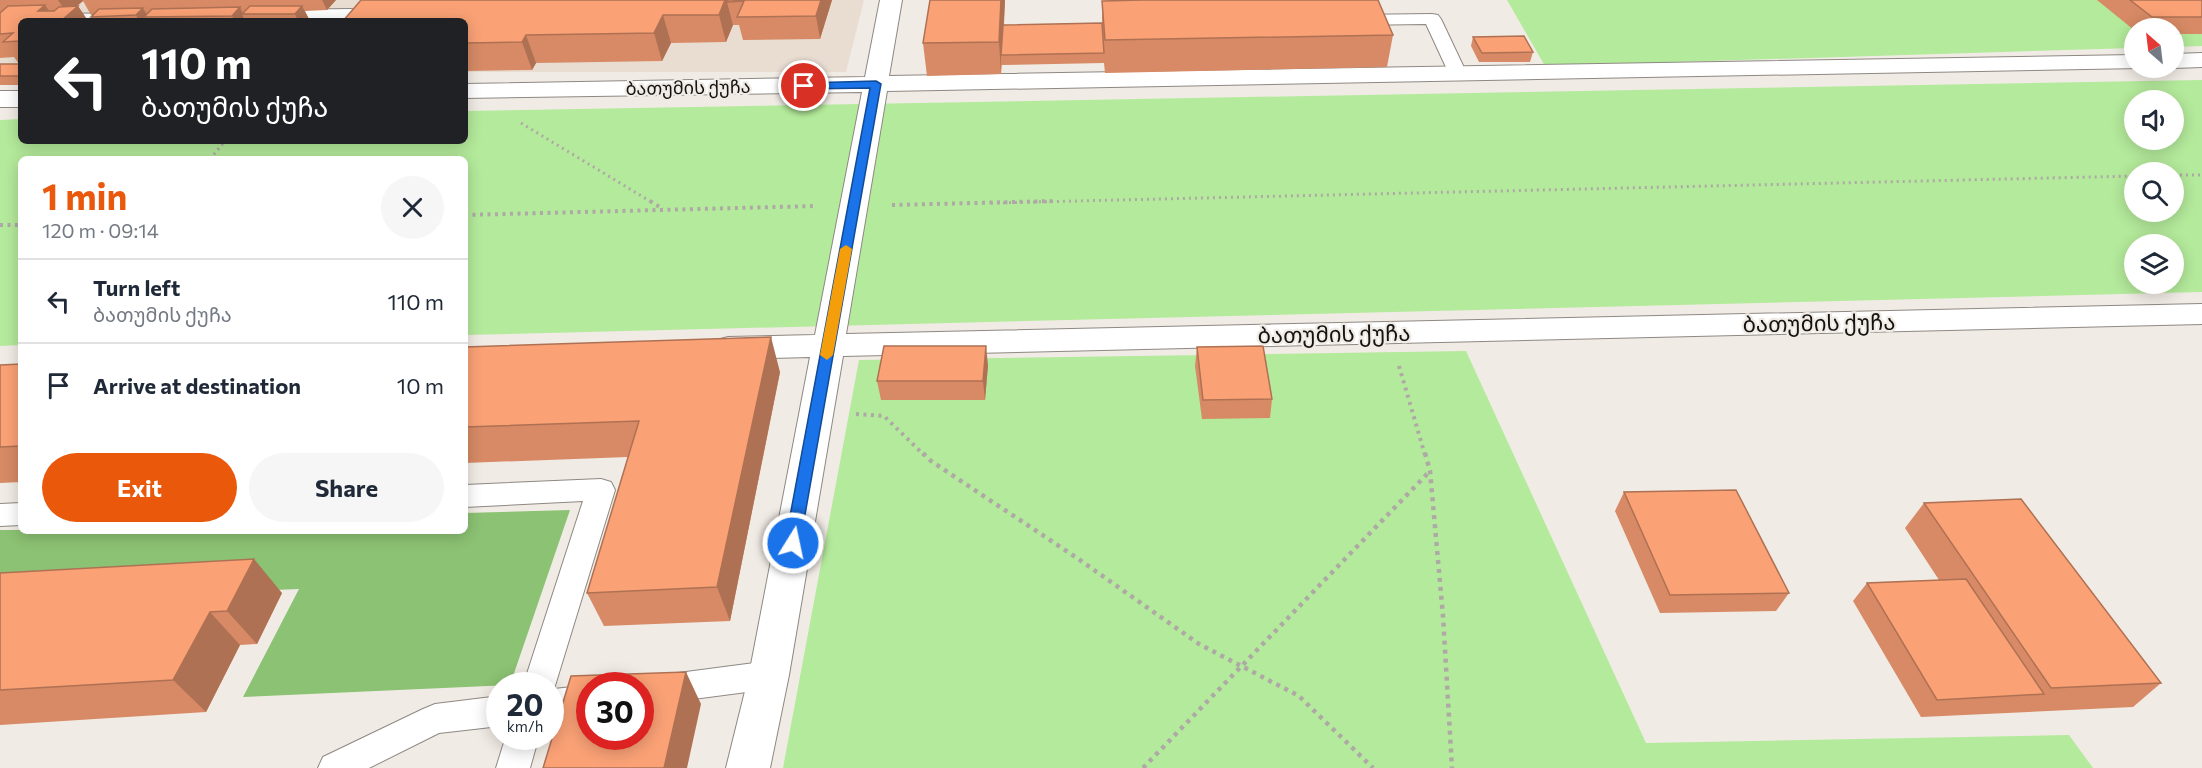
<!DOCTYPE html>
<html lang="en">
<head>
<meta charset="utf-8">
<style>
	body { margin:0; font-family:Commissioner,"Noto Sans Georgian",sans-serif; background:#f6f6f7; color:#1f2937; height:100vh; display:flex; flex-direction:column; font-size:22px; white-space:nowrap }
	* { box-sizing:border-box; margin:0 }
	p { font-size:20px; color:#747a83 }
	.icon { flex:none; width:33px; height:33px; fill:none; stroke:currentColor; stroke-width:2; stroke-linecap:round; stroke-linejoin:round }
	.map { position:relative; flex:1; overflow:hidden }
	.side { position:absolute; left:18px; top:156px; width:450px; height:378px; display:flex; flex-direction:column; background:#fff; border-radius:9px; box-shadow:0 3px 15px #0003 }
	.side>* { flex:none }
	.banner { position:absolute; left:18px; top:18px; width:450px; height:126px; border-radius:9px; box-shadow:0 3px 15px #0003; background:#202124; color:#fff; overflow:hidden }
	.needle { width:39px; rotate:332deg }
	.fabs { position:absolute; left:2124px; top:18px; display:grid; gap:12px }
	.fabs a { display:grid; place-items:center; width:60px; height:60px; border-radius:50%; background:#fff; box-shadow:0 3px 15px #0003; font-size:30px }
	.speed { position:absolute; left:486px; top:672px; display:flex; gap:12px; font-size:30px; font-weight:700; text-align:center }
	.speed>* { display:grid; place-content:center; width:78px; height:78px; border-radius:50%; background:#fff; box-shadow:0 3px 15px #0003; line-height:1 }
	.speed small { font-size:15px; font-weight:400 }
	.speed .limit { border:9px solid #d22; background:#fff; color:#111 }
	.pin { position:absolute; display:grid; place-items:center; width:51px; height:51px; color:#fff; margin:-26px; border:3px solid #fff; border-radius:50%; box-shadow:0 2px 6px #0007 }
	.me { position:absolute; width:66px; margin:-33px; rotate:10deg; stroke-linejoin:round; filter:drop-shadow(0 0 4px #0008) }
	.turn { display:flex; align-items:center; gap:21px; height:126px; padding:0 24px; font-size:27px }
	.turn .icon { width:78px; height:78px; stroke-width:2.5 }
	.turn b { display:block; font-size:42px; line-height:51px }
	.round { display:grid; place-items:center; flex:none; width:63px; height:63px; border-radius:32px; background:#f6f6f7 }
	.head { display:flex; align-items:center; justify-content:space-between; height:102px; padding:0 24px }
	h1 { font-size:36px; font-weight:700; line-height:45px; color:#ea580c }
	.primary-button { display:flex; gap:12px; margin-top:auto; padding:12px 24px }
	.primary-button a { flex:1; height:69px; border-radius:36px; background:#ea580c; color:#fff; font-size:24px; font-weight:700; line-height:69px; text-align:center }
	.primary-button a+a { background:#f6f6f7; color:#1f2937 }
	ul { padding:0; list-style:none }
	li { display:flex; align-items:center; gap:18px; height:84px; padding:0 24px; border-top:2px solid #e0e1e3 }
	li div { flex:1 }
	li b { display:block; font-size:22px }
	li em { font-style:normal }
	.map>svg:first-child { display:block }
	.built { fill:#e9ddd2 }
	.green { fill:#b4ea9b; fill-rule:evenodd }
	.forest { fill:#8cc273 }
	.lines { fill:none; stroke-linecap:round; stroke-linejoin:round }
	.service-casing { stroke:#8e8883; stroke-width:2 }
	.minor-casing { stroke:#8e8883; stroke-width:2 }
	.path-far2 { stroke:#aea9a5; stroke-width:3; stroke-dasharray:2 4; stroke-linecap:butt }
	.path-far1 { stroke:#aea9a5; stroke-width:4; stroke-dasharray:3 4.5; stroke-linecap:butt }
	.path { stroke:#aea9a5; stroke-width:4.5; stroke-dasharray:4 5; stroke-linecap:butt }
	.service { fill:#fff; fill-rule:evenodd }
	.minor { fill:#fff; fill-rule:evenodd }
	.wall { fill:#d78a65 }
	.shaded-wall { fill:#af7153 }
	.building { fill:#faa176; stroke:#af7153; stroke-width:1.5; fill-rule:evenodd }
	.route { fill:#1a73e8; stroke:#114b97; stroke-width:1.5 }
	.slow { fill:#f59e0b }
	.labels { text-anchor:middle; stroke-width:4.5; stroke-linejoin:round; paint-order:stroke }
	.far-street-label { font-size:18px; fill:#151311; stroke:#f1ebe5 }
	.street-label { font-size:22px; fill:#151311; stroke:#f1ebe5 }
</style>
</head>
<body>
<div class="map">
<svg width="2202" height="768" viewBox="0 0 2202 768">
	<rect width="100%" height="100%" fill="#f1ebe5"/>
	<path class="built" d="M0 0H864L846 72H465V21H21V76H0Z"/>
	<path class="green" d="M1507 0H2202V46L2174 47V28H2134V48L1545 66Z
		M2202 80V292L465 335V159H21V345L0 346V120L21 119V141H465V111ZM2134 100H2174V140H2134ZM2134 172H2174V212H2134ZM2134 244H2174V284H2134Z
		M1466 351 1646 743 2069 735 2093 768H783L859 360Z"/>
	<path class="forest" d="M570 510 510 685 243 697 299 589 0 600V530L465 531V513Z"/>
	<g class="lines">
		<g class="service-casing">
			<path id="service" d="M351 9 357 10 360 14 357 18 273 20 267 19 264 15 267 11 273 10Z
				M126 13 132 14 135 18 133 21H21V25H0V15Z
				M1432 14 1438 15 1441 19 1467 74 1465 78H1451L1426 24 1352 25 1346 24 1343 20 1346 16 1352 15Z
				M601 479 611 482 615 490 554 689 590 685 592 686H590V713L550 718V686H523L583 501 465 507V485Z
				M21 503V525L0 526V504Z
				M769 661 780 665 785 675 780 685 769 689 640 706V686H627L629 682 640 678Z
				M500 696V726L439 733 369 768H318L323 757 423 709 435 704Z
				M506 736H539L530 768H496Z"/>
		</g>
		<g class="minor-casing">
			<path id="minor" d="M880 0H902L889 76 2134 55V68H2141L887 91 846 334 2202 304V324L843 356 789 675 770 768H726L749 675 810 357 728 359 717 356 712 348 717 340 728 337 815 335 862 92 465 98V84L865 77Z
				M2202 53V67L2174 68H2171H2174V54Z
				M0 91H21V107H0Z"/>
		</g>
		<path class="path-far2" d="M521 123 653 203
			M210 159 225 141
			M2174 175H2202
			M991 203 2134 176"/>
		<path class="path-far1" d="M650 201 663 209
			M892 205 1055 201
			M465 215 815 206
			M0 225H21
			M1399 366 1425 455
			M856 414 884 416 924 455"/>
		<path class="path" d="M923 453 931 461 1077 558 1199 644 1299 696 1373 768
			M1425 453 1430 471 1443 616 1452 768
			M1143 768 1430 471"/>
		<use href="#service" class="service"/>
		<use href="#minor" class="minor"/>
	</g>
	<path class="wall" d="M0 0H336L327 10 305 11 310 21H94L91 17 93 15H91L83 1 77 6H78L88 21H21V85H0V64H19L14 57 0 58Z
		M361 0H832L820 39 743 40 739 25H733L726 42 671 43 662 61 536 63 532 70 465 71V21Z
		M930 0H1005L1004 25 1102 23V1L1393 35 1387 67 1105 73 1104 63 1002 65V64L1001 74 927 76 923 43Z
		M2097 0H2202V34H2174V28H2134V30Z
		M1473 37 1533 52 1530 62H1479L1471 46Z
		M465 347 780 372 730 621 604 626 587 593 628 457 465 463Z
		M1197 347 1272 399 1270 418 1202 419 1195 366Z
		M21 364V482L0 483V365Z
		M988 365 985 400H881L877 381Z
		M1624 492 1789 593 1776 611 1660 613 1615 511Z
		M1924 503 2161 683 2133 707 1921 717 1853 601 1867 583 1939 580 1905 528Z
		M0 573 282 593 257 644 240 645 206 712 0 725Z"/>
	<path class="shaded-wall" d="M58 0H82L83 1 67 14Z
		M322 0H336L327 10Z
		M725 0H743L727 2 733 25 726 42 719 15Z
		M821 0H832L820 39 816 16Z
		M1001 0H1005L1002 55H1001V74L999 42Z
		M45 5 56 21 38 11Z
		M78 6 88 21H61Z
		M302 6 310 21H298L295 14Z
		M240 7 243 14H242L245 21H235L232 16Z
		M143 8 148 17H144L146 21H139L136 15Z
		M663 15 671 43 662 61 654 33Z
		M526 35 536 63 532 70 522 42Z
		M771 337 780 372 730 621 717 587Z
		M986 346 988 365 985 400 983 381Z
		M254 559 282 593 257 644 227 611Z
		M210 612 240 645 206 712 173 680Z
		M686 672 701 704 687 768H664Z"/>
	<path class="building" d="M361 0H725L719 15H663L654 33 526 35 522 42 465 43V21H343Z
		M728 0H821L816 16 737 17 744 1 727 2Z
		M930 0H1001L999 42 923 43Z
		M1143 0H1378L1393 35 1105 40 1102 1Z
		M2130 0H2202V17H2152Z
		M45 5 38 11H54L59 7 78 6 61 21H21V40L20 41 3 42 13 33 0 34V13L8 6Z
		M250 6H302L295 14H242Z
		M240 7 232 16 144 17 152 9Z
		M143 8 136 15 91 17 99 9Z
		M1102 23 1104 53 1001 55 1003 25Z
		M1524 36 1533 52 1482 53 1473 37Z
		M0 64H21V76H0Z
		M771 337 717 587 587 593 639 421 465 427V347Z
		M884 346H986L983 381H877Z
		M1263 346 1272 399 1203 400 1197 347Z
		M21 364V446L0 447V365Z
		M1736 490 1789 593 1670 595 1624 492Z
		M2021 499 2161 683 2051 688 1924 503Z
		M254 559 227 611 210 612 173 680 0 690V573Z
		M1966 579 2044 694 1937 700 1867 583Z
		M686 672 664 768H543L571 676ZM590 686H640V736H590Z"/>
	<path class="route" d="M876 81 881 84 800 543 798 547 793 549 787 547 785 543 870 88 804 89 799 86 804 83Z"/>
	<path class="slow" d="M846 245 852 249 833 355 827 360 820 355 840 249Z"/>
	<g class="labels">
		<g class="far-street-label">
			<text transform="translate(688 88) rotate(-1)" y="6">ბათუმის ქუჩა</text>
		</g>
		<g class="street-label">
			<text transform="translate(1819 323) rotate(-1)" y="8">ბათუმის ქუჩა</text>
			<text transform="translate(1334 334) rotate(-1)" y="8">ბათუმის ქუჩა</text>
		</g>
	</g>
</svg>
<div class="fabs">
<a><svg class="needle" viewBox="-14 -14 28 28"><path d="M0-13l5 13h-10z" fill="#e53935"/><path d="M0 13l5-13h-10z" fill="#747a83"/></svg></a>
<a><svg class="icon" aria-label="sound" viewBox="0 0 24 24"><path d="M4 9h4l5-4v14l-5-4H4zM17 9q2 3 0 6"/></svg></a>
<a><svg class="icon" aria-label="search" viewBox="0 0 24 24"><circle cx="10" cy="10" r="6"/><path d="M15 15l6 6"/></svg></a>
<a><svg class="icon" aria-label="layers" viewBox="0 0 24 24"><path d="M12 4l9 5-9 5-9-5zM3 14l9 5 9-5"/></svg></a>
</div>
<div class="speed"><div>20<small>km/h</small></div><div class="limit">30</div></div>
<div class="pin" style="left:804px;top:86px;background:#d93025"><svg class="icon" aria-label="arrive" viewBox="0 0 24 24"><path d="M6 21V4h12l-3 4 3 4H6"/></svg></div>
<svg class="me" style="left:793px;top:543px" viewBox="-20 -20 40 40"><circle r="17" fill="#1a73e8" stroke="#fff" stroke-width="3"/><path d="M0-11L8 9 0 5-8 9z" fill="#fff"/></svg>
<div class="banner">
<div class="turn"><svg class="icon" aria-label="left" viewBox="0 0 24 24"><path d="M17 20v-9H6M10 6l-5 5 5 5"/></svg><div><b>110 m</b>ბათუმის ქუჩა</div></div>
</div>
<section class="side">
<div class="head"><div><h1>1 min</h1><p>120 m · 09:14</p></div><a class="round"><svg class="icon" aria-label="close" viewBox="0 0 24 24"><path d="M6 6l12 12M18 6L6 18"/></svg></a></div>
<ul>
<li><svg class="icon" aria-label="left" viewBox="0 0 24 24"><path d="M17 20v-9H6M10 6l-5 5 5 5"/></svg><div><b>Turn left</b><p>ბათუმის ქუჩა</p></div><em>110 m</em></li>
<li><svg class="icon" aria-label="arrive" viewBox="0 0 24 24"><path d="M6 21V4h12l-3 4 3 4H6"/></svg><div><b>Arrive at destination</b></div><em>10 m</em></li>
</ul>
<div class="primary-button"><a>Exit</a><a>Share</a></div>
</section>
</div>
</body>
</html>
